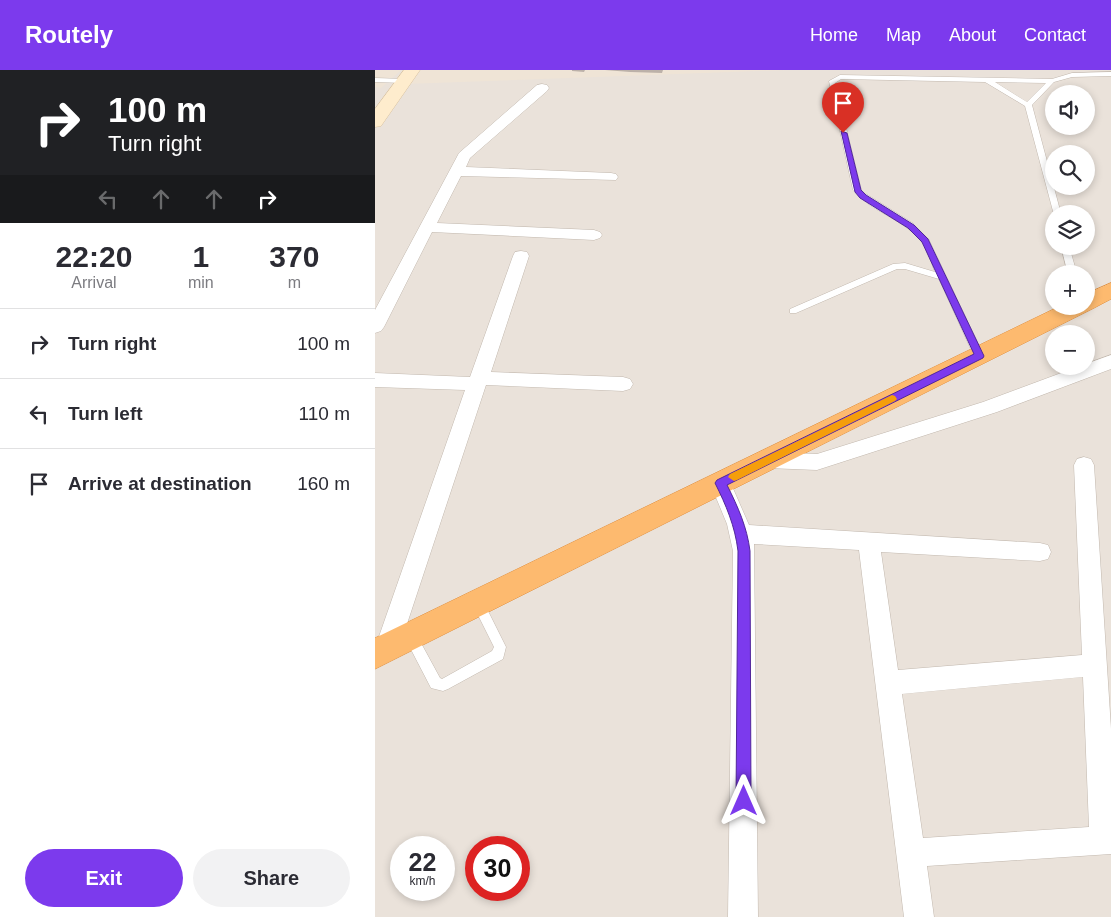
<!DOCTYPE html>
<html lang="en">
<head>
<meta charset="utf-8">
<style>
	body { margin:0; font-family:Arial,sans-serif; background:#f2f2f3; color:#2b2b33; height:100vh; display:flex; flex-direction:column; font-size:19px; white-space:nowrap }
	* { box-sizing:border-box; margin:0 }
	p { font-size:16px; color:#7c7c81 }
	.icon { flex:none; width:28px; height:28px; fill:none; stroke:currentColor; stroke-width:2; stroke-linecap:round; stroke-linejoin:round }
	.map { position:relative; flex:1; overflow:hidden }
	.panel { display:flex; flex-direction:column; background:#fff; width:375px }
	.panel>* { flex:none }
	.guide { background:#202124; color:#fff; overflow:hidden }
	.controls { position:absolute; left:670px; top:15px; display:grid; gap:10px }
	.controls a { display:grid; place-items:center; width:50px; height:50px; border-radius:50%; background:#fff; box-shadow:0 2px 8px #0003; font-size:25px }
	.speed { position:absolute; left:15px; top:766px; display:flex; gap:10px; font-size:25px; font-weight:700; text-align:center }
	.speed>* { display:grid; place-content:center; width:65px; height:65px; border-radius:50%; background:#fff; box-shadow:0 2px 8px #0003; line-height:1 }
	.speed small { font-size:12px; font-weight:400 }
	.speed .limit { border:8px solid #d22; background:#fff; color:#111 }
	.pin { position:absolute; display:grid; place-items:center; width:42px; height:42px; color:#fff; margin:-51px -21px; border-radius:50% 50% 50% 0; rotate:-45deg; box-shadow:0 0 5px #0007 }
	.pin .icon { rotate:45deg }
	.me { position:absolute; width:55px; margin:-28px; rotate:0deg; stroke-linejoin:round; filter:drop-shadow(0 0 4px #0008) }
	.turn { display:flex; align-items:center; gap:18px; height:105px; padding:0 25px; font-size:22px }
	.turn .icon { width:65px; height:65px; stroke-width:2.5 }
	.turn b { display:block; font-size:35px; line-height:42px }
	.lanes { display:flex; align-items:center; height:48px; padding:0 25px; background:#0003; justify-content:center; gap:25px; direction:ltr }
	.lanes .off { opacity:.35 }
	.eta { display:flex; justify-content:space-evenly; align-items:center; height:85px; text-align:center }
	.eta b { font-size:30px; font-weight:600; line-height:35px }
	.action { display:flex; gap:10px; margin-top:auto; padding:10px 25px }
	.action a { flex:1; height:58px; border-radius:30px; background:#7c3aed; color:#fff; font-size:20px; font-weight:600; line-height:58px; text-align:center }
	.action a+a { background:#f2f2f3; color:#2b2b33 }
	ul { padding:0; list-style:none }
	li { display:flex; align-items:center; gap:15px; height:70px; padding:0 25px; border-top:1px solid #e1e1e2 }
	li div { flex:1 }
	li b { display:block; font-size:19px }
	li em { font-style:normal }
	header { display:flex; align-items:center; gap:30px; box-sizing:border-box; height:70px; padding:0 25px; background:#7c3aed; color:#fff }
	header strong { font-size:24px }
	nav { display:flex; gap:28px; margin-inline-start:auto; font-size:18px }
	main { display:flex; flex:1; min-height:0 }
	.map>svg:first-child { display:block }
	.residential { fill:#eae2da; fill-rule:evenodd }
	.education { fill:#efe4d6 }
	.lines { fill:none; stroke-linecap:round; stroke-linejoin:round }
	.lane-casing { stroke:#c2b8ae; stroke-width:1 }
	.street-casing { stroke:#c2b8ae; stroke-width:1 }
	.secondary-casing { stroke:#d8c19e; stroke-width:1 }
	.highway-casing { stroke:#de8d3d; stroke-width:1 }
	.lane { fill:#fff; fill-rule:evenodd }
	.street { fill:#fff; fill-rule:evenodd }
	.secondary { fill:#feeccd; fill-rule:evenodd }
	.highway { fill:#fdba6f; fill-rule:evenodd }
	.wall { fill:#bcb1a9 }
	.route { fill:#7c3aed; stroke:#51269a }
	.slow { fill:#f59e0b }
</style>
</head>
<body>
<header>
<strong>Routely</strong>
<nav><a>Home</a><a>Map</a><a>About</a><a>Contact</a></nav>
</header>
<main>
<section class="panel">
<div class="guide">
<div class="turn"><svg class="icon" aria-label="right" viewBox="0 0 24 24"><path d="M7 20v-9h11M14 6l5 5-5 5"/></svg><div><b>100 m</b>Turn right</div></div>
<div class="lanes"><svg class="icon off" aria-label="left" viewBox="0 0 24 24"><path d="M17 20v-9H6M10 6l-5 5 5 5"/></svg><svg class="icon off" aria-label="ahead" viewBox="0 0 24 24"><path d="M12 20V5M6 11l6-6 6 6"/></svg><svg class="icon off" aria-label="ahead" viewBox="0 0 24 24"><path d="M12 20V5M6 11l6-6 6 6"/></svg><svg class="icon" aria-label="right" viewBox="0 0 24 24"><path d="M7 20v-9h11M14 6l5 5-5 5"/></svg></div>
</div>
<div class="eta">
<div><b>22:20</b><p>Arrival</p></div>
<div><b>1</b><p>min</p></div>
<div><b>370</b><p>m</p></div>
</div>
<ul>
<li><svg class="icon" aria-label="right" viewBox="0 0 24 24"><path d="M7 20v-9h11M14 6l5 5-5 5"/></svg><div><b>Turn right</b></div><em>100 m</em></li>
<li><svg class="icon" aria-label="left" viewBox="0 0 24 24"><path d="M17 20v-9H6M10 6l-5 5 5 5"/></svg><div><b>Turn left</b></div><em>110 m</em></li>
<li><svg class="icon" aria-label="arrive" viewBox="0 0 24 24"><path d="M6 21V4h12l-3 4 3 4H6"/></svg><div><b>Arrive at destination</b></div><em>160 m</em></li>
</ul>
<div class="action"><a>Exit</a><a>Share</a></div>
</section>
<div class="map">
<svg width="736" height="847" viewBox="0 0 736 847">
	<rect width="100%" height="100%" fill="#f6f1ec"/>
	<path class="residential" d="M0 0H736V847H0ZM679 24H711V56H679ZM679 84H711V116H679ZM679 144H711V176H679ZM679 204H711V236H679ZM679 264H711V296H679ZM26 778H69V820H26ZM101 778H144V820H101Z"/>
	<path class="education" d="M0 0H26L6 18 0 17Z
		M40 0H412L30 14Z"/>
	<g class="lines">
		<g class="lane-casing">
			<path id="lane" d="M736 2V6L697 7 679 12 657 35 686 144H679V145L650 36 610 12 466 9 460 13 486 119 491 124 539 154 553 168 609 286 604 289 599 286 564 209 530 199H522L421 243H415V239L518 194 530 193 560 202C556 192 552 178 545 170 527 148 496 142 478 120L454 11 465 5 677 9 697 3ZM620 12 671 13 652 32Z
				M0 8 29 9 32 11 29 13 0 12Z
				M686 176H694L702 204H693Z
				M103 528 107 529 131 577 128 589 73 619 68 621 56 618 29 566 30 562 35 560 40 562 65 608 67 609 117 581 119 577 97 533 99 529Z"/>
		</g>
		<g class="street-casing">
			<path id="street" d="M167 14 172 15 174 18 172 21 95 88 91 97 236 103 241 104 243 107 241 110 86 106 62 153 219 160 225 162 227 165 225 168 219 170 57 162 9 257 6 261 0 263V240L84 83 162 15Z
				M146 181 152 182 154 186 116 302 248 307 255 309 258 314 255 319 248 321 111 315 24 578 21 586 12 589 3 586 0 578 90 320 0 317V303L95 307 138 186 140 182Z
				M736 285V299L622 342 442 400 393 398 386 396 383 390 386 384 393 382 442 384 608 332 705 296H711V294Z
				M709 387 716 389 719 395 736 659V784L552 796 559 847H529L484 480 379 474 383 847H353L358 481 352 454 335 413 339 407 346 405 353 407 374 455 665 473 673 475 676 482 673 489 665 491 506 482 523 600 707 585 699 395 702 389ZM708 607 714 757 548 768 527 624Z"/>
		</g>
		<g class="secondary-casing">
			<path id="secondary" d="M29 0H45L6 56 0 57V39Z"/>
		</g>
		<g class="highway-casing">
			<path id="highway" d="M736 213V229L719 238 0 599V568L685 236H711V224Z"/>
		</g>
		<use href="#lane" class="lane"/>
		<use href="#street" class="street"/>
		<use href="#secondary" class="secondary"/>
		<use href="#highway" class="highway"/>
	</g>
	<path class="wall" d="M197 0H210L209 2 197 1Z
		M230 0H288L287 3 255 2Z"/>
	<path class="route" d="M466 61 472 63 486 120 491 125 539 155 553 169 609 286 608 288 352 415C363 437 372 457 375 481L376 731 374 737 369 739 363 737 361 731 363 481C360 456 351 435 340 413L342 410 599 284 547 172 533 158 485 128 480 122Z"/>
	<path class="slow" d="M517 325 520 326 522 329 520 331 362 410 359 411 353 407 355 404Z"/>
</svg>
<div class="controls">
<a><svg class="icon" aria-label="sound" viewBox="0 0 24 24"><path d="M4 9h4l5-4v14l-5-4H4zM17 9q2 3 0 6"/></svg></a>
<a><svg class="icon" aria-label="search" viewBox="0 0 24 24"><circle cx="10" cy="10" r="6"/><path d="M15 15l6 6"/></svg></a>
<a><svg class="icon" aria-label="layers" viewBox="0 0 24 24"><path d="M12 4l9 5-9 5-9-5zM3 14l9 5 9-5"/></svg></a>
<a>+</a>
<a>−</a>
</div>
<div class="speed"><div>22<small>km/h</small></div><div class="limit">30</div></div>
<div class="pin" style="left:468px;top:63px;background:#d93025"><svg class="icon" aria-label="arrive" viewBox="0 0 24 24"><path d="M6 21V4h12l-3 4 3 4H6"/></svg></div>
<svg class="me" style="left:369px;top:731px" viewBox="-20 -20 40 40"><path d="M0-17L14 15 0 8-14 15z" fill="#7c3aed" stroke="#fff" stroke-width="4"/></svg>
</div>
</main>
</body>
</html>
